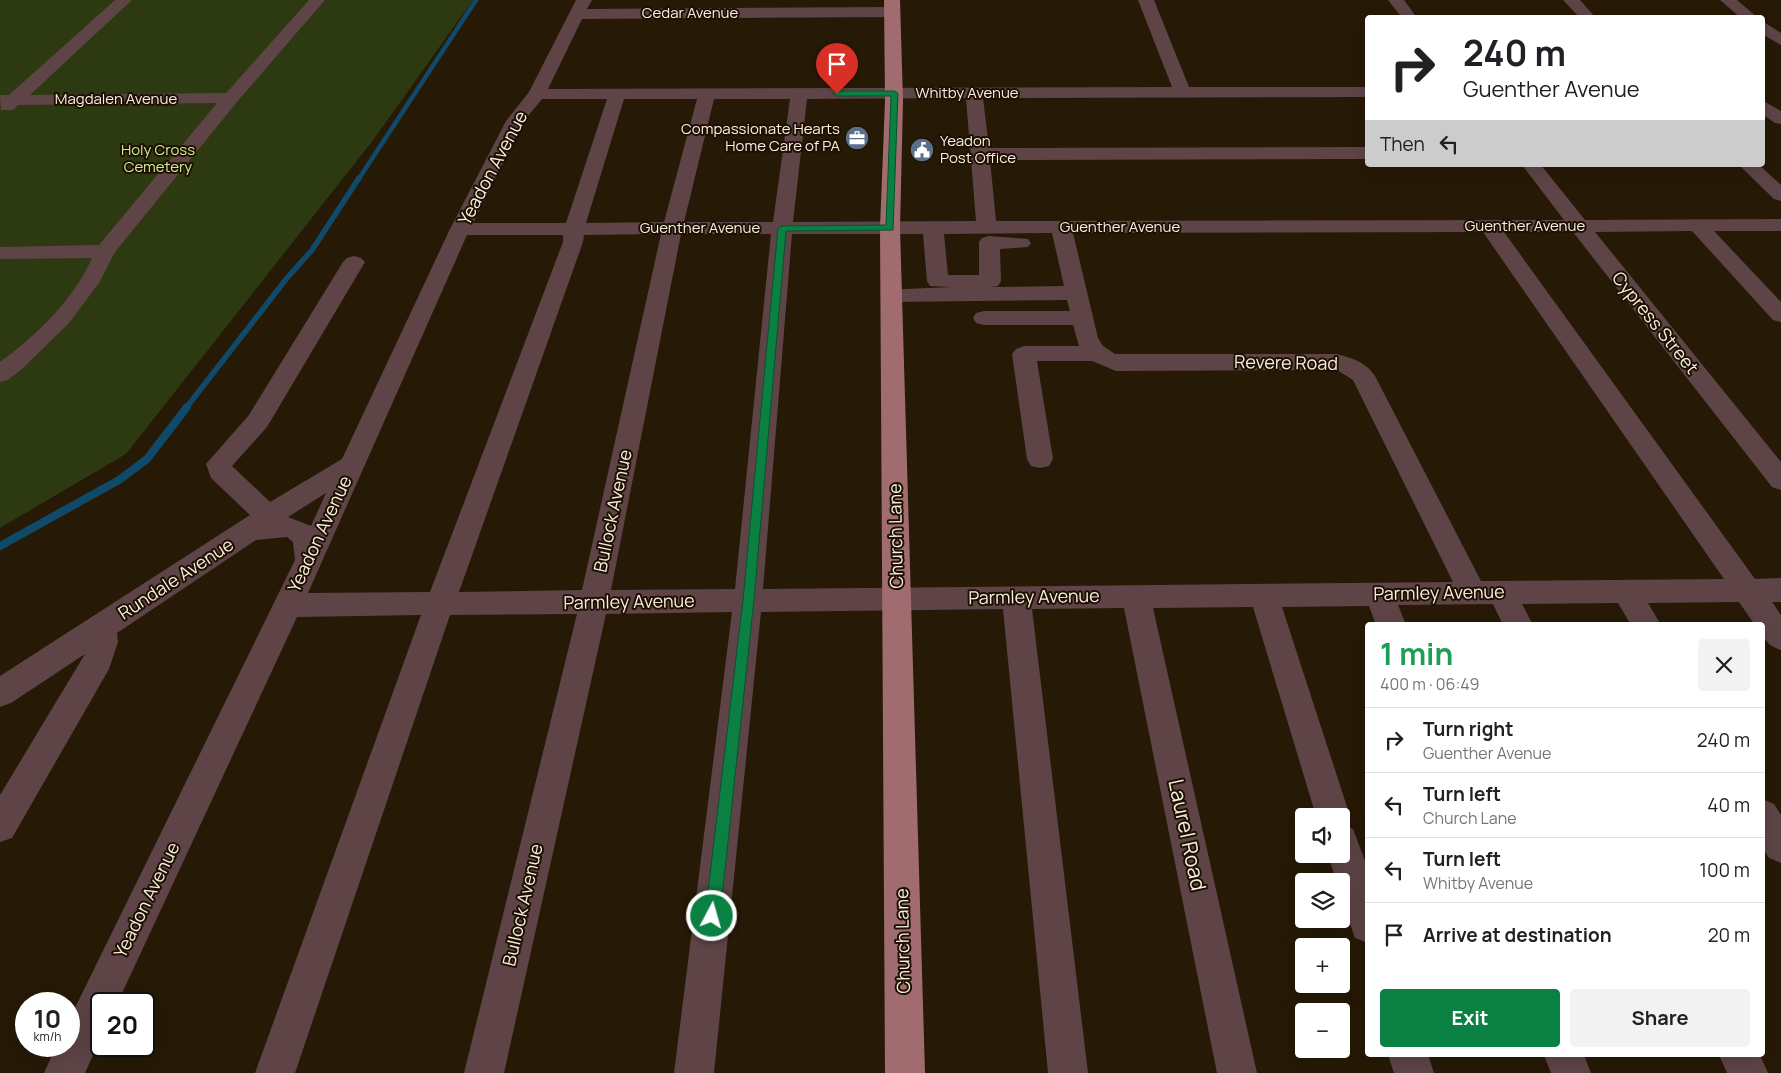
<!DOCTYPE html>
<html lang="en">
<head>
<meta charset="utf-8">
<style>
	body { margin:0; font-family:Manrope,sans-serif; background:#f2f2f2; color:#202124; height:100vh; display:flex; flex-direction:column; font-size:19px; white-space:nowrap }
	* { box-sizing:border-box; margin:0 }
	p { font-size:16px; color:#757577 }
	.icon { flex:none; width:28px; height:28px; fill:none; stroke:currentColor; stroke-width:2; stroke-linecap:round; stroke-linejoin:round }
	.map { position:relative; flex:1; overflow:hidden }
	.details { position:absolute; left:1365px; top:622px; width:400px; height:435px; display:flex; flex-direction:column; background:#fff; border-radius:5px; box-shadow:0 5px 20px #0002 }
	.details>* { flex:none }
	.top-card { position:absolute; left:1365px; top:15px; width:400px; height:152px; border-radius:5px; box-shadow:0 5px 20px #0002; background:#fff; color:#202124; overflow:hidden }
	.buttons { position:absolute; left:1295px; top:808px; display:grid; gap:10px }
	.buttons a { display:grid; place-items:center; width:55px; height:55px; border-radius:5px; background:#fff; box-shadow:0 5px 20px #0002; font-size:25px }
	.speed { position:absolute; left:15px; top:992px; display:flex; gap:10px; font-size:25px; font-weight:700; text-align:center }
	.speed>* { display:grid; place-content:center; width:65px; height:65px; border-radius:50%; background:#fff; box-shadow:0 5px 20px #0002; line-height:1 }
	.speed small { font-size:12px; font-weight:400 }
	.speed .limit { border:2px solid #111; border-radius:8px; background:#fff; color:#111 }
	.pin { position:absolute; display:grid; place-items:center; width:42px; height:42px; color:#fff; margin:-51px -21px; border-radius:50% 50% 50% 0; rotate:-45deg; box-shadow:0 0 5px #0007 }
	.pin .icon { rotate:45deg }
	.me { position:absolute; width:55px; margin:-28px; rotate:6deg; stroke-linejoin:round; filter:drop-shadow(0 0 4px #0008) }
	.turn { display:flex; align-items:center; gap:18px; height:105px; padding:0 15px; font-size:22px }
	.turn .icon { width:65px; height:65px; stroke-width:2.5 }
	.turn b { display:block; font-size:35px; line-height:42px }
	.then { display:flex; align-items:center; height:48px; padding:0 15px; background:#0003; gap:10px; font-size:19px }
	.round { display:grid; place-items:center; flex:none; width:52px; height:52px; border-radius:5px; background:#f2f2f2 }
	.summary { display:flex; align-items:center; justify-content:space-between; height:85px; padding:0 15px }
	h1 { font-size:30px; font-weight:700; line-height:38px; color:#1e9e55 }
	.cta { display:flex; gap:10px; margin-top:auto; padding:10px 15px }
	.cta a { flex:1; height:58px; border-radius:5px; background:#0b8043; color:#fff; font-size:20px; font-weight:700; line-height:58px; text-align:center }
	.cta a+a { background:#f2f2f2; color:#202124 }
	ul { padding:0; list-style:none }
	li { display:flex; align-items:center; gap:15px; height:65px; padding:0 15px; border-top:1px solid #e0e0e0 }
	li div { flex:1 }
	li b { display:block; font-size:19px }
	li em { font-style:normal }
	.map>svg:first-child { display:block }
	.green { fill:#2d3910 }
	.lines { fill:none; stroke-linecap:round; stroke-linejoin:round }
	.stream-far2 { stroke:#104a6b; stroke-width:4.5 }
	.stream-far1 { stroke:#104a6b; stroke-width:5.5 }
	.stream { stroke:#104a6b; stroke-width:8 }
	.minor { fill:#5e4446; fill-rule:evenodd }
	.major { fill:#a16c70; fill-rule:evenodd }
	.route { fill:#0b8043; stroke:#07532c }
	.labels { text-anchor:middle; stroke-width:4; stroke-linejoin:round; paint-order:stroke }
	.far-street-label { font-size:15px; fill:#f8eee2; stroke:#1d1001 }
	.far-poi-label { font-size:15px; fill:#f8eee2; stroke:#1d1001; text-anchor:end }
	.far-park-label { font-size:15px; fill:#d0eb99; stroke:#1d1001 }
	.street-label { font-size:18px; fill:#f8eee2; stroke:#1d1001 }
	.near-street-label { font-size:21px; fill:#f8eee2; stroke:#1d1001 }
</style>
</head>
<body>
<div class="map">
<svg width="1781" height="1073" viewBox="0 0 1781 1073">
	<rect width="100%" height="100%" fill="#261906"/>
	<path class="green" d="M0 0H473L374 139 126 454 0 528Z"/>
	<g class="lines">
		<path class="stream-far2" d="M358 180 476 0"/>
		<path class="stream-far1" d="M186 408 287 278 312 250 359 178"/>
		<path class="stream" d="M0 546 119 480 147 459 187 407"/>
		<path class="minor" d="M115 0H132L30 95 226 93 309 0H325L237 102 115 252 99 283 69 323 22 369 8 380 0 382V362C36 336 74 299 92 258L0 259V247L99 245 217 103 18 105 13 110H1L0 95H9Z
			M576 0H592L587 9 892 7 900 12 892 17 582 19 548 89 1172 87 1138 0H1154L1189 87H1368V97L983 98 989 148 1368 147V159L990 160 996 221 1564 220 1522 165H1541L1585 220 1781 219V231H1714L1781 302V322L1773 320 1692 231 1595 232 1781 462V490L1772 487 1573 232H1504L1755 579 1781 578V602H1772L1781 615V650C1768 646 1762 639 1762 625H1755L1739 602 1648 603 1661 625H1631L1618 603 1522 604 1533 625H1503L1493 604 1398 605 1406 625H1376L1369 606 1282 607 1350 816 1346 826 1353 829 1368 869V943L1355 938 1341 898V881H1336L1328 854H1341V816H1316L1253 607 1153 608 1257 1073H1217L1124 608 1032 609 1088 1073H1048L1003 609 761 612 714 1073H674L732 612 606 614 504 1073H464L577 614 450 615 295 1073H255L421 615 297 617 117 1004H101V1037L85 1073H44L56 1046H69V1020L295 560 293 542 287 537 256 540 117 633 118 642 109 669 12 838 0 842V795L85 654 11 703 0 707V676L250 515 211 478 206 464 249 415 343 262 347 258 354 256 361 258 365 262 267 427 232 466 270 502 342 459 450 229 506 121 529 92ZM966 98 976 221 793 222 807 99ZM542 99H607L566 223H473L523 122ZM624 99H697L664 222 586 223ZM714 99H790L773 222H684ZM1483 232 1724 579 1481 581 1375 376C1366 362 1352 358 1337 354H1115L1103 346 1098 338 1073 233ZM1052 233 1064 286 991 287 998 286 1001 281 1000 249 1028 247 1031 243 1028 239 989 236 982 238 979 242V275H948L944 234ZM661 234 582 590 459 592 583 242 584 235ZM681 234H771L735 589 611 590ZM792 234H923L927 281 930 286 951 287 883 290 880 295 883 300 891 302 1067 300 1070 311H984L976 313 973 318 976 323 984 325H1073L1079 346H1024L1016 349 1012 354 1027 459 1031 466 1040 468 1049 466 1053 459 1037 361H1092L1116 371 1337 370 1353 380 1453 582 763 589ZM467 235H563V242L430 592 308 593ZM326 493 311 526 288 517Z
			M1388 0H1404L1417 18H1402Z
			M1563 0H1580L1596 18H1580Z
			M1720 0H1737L1758 18H1741Z
			M1762 21 1781 33V45L1762 34Z
			M1762 100 1781 111V124L1775 123 1762 114Z
			M1739 165H1759L1781 185V201L1774 199Z
			M1762 799 1774 804 1781 815V863L1769 858 1762 847Z
			M1388 1055H1428L1434 1073H1394Z
			M1544 1055H1584L1591 1073H1551Z
			M1719 1055H1760L1768 1073H1727Z"/>
		<path class="major" d="M884 0H900L903 101 900 228 925 1073H885L880 228 885 101Z"/>
	</g>
	<path class="route" d="M894 91 898 93 893 230 786 231 754 600 720 916 718 921 712 923 707 921 705 916 743 600 778 228 782 226 886 225 891 96H837L833 94 837 91Z"/>
	<defs>
		<g id="office-disc" transform="scale(1.25)"><circle r="9.5" fill="#5c6f8a" stroke="#1d1001"/><path d="M-6-3h4V-5.5h4V-3h4V5H-6ZM-1-4.5V-3h2v-1.5ZM-6 0V1H6V0Z" fill="#fff"/></g>
		<g id="civic-disc" transform="scale(1.25)"><circle r="9.5" fill="#5c6f8a" stroke="#1d1001"/><path d="M-.6-6.5H3V-4.5H.6V-3L4-1V1h2V6H-6V1h2V-1L-.6-3ZM-1.2 2.5V6h2.4V2.5Z" fill="#fff"/></g>
	</defs>
	<g fill-rule="evenodd">
		<use href="#office-disc" x="857" y="138"/>
		<use href="#civic-disc" x="922" y="150"/>
	</g>
	<g class="labels">
		<g class="far-street-label">
			<text x="690" y="18">Cedar Avenue</text>
			<text x="967" y="98">Whitby Avenue</text>
			<text x="116" y="104">Magdalen Avenue</text>
			<text x="1525" y="231">Guenther Avenue</text>
			<text x="1120" y="232">Guenther Avenue</text>
			<text x="700" y="233">Guenther Avenue</text>
		</g>
		<g class="far-poi-label">
			<text x="840" y="134">Compassionate Hearts<tspan x="840" dy="17">Home Care of PA</tspan></text>
			<text x="940" y="146" text-anchor="start">Yeadon<tspan x="940" dy="17">Post Office</tspan></text>
		</g>
		<g class="far-park-label">
			<text x="158" y="155">Holy Cross<tspan x="158" dy="17">Cemetery</tspan></text>
		</g>
		<g class="street-label">
			<text transform="translate(493 168) rotate(-62)" y="6">Yeadon Avenue</text>
			<text transform="translate(1655 323) rotate(51)" y="6">Cypress Street</text>
			<text transform="translate(1286 363) rotate(1)" y="6">Revere Road</text>
			<text transform="translate(613 511) rotate(-78)" y="6">Bullock Avenue</text>
			<text transform="translate(320 534) rotate(-65)" y="6">Yeadon Avenue</text>
			<text transform="translate(896 536) rotate(-91)" y="6">Church Lane</text>
			<text transform="translate(176 579) rotate(-33)" y="6">Rundale Avenue</text>
			<text transform="translate(1439 593) rotate(-1)" y="6">Parmley Avenue</text>
			<text transform="translate(1034 597) rotate(-1)" y="6">Parmley Avenue</text>
			<text transform="translate(629 602) rotate(-1)" y="6">Parmley Avenue</text>
			<text transform="translate(147 900) rotate(-64)" y="6">Yeadon Avenue</text>
			<text transform="translate(523 905) rotate(-77)" y="6">Bullock Avenue</text>
			<text transform="translate(903 941) rotate(-91)" y="6">Church Lane</text>
		</g>
		<g class="near-street-label">
			<text transform="translate(1187 835) rotate(78)" y="7">Laurel Road</text>
		</g>
	</g>
</svg>
<div class="buttons">
<a><svg class="icon" aria-label="sound" viewBox="0 0 24 24"><path d="M4 9h4l5-4v14l-5-4H4zM17 9q2 3 0 6"/></svg></a>
<a><svg class="icon" aria-label="layers" viewBox="0 0 24 24"><path d="M12 4l9 5-9 5-9-5zM3 14l9 5 9-5"/></svg></a>
<a>+</a>
<a>−</a>
</div>
<div class="speed"><div>10<small>km/h</small></div><div class="limit">20</div></div>
<div class="pin" style="left:837px;top:94px;background:#d93025"><svg class="icon" aria-label="arrive" viewBox="0 0 24 24"><path d="M6 21V4h12l-3 4 3 4H6"/></svg></div>
<svg class="me" style="left:712px;top:916px" viewBox="-20 -20 40 40"><circle r="17" fill="#0b8043" stroke="#fff" stroke-width="3"/><path d="M0-11L8 9 0 5-8 9z" fill="#fff"/></svg>
<div class="top-card">
<div class="turn"><svg class="icon" aria-label="right" viewBox="0 0 24 24"><path d="M7 20v-9h11M14 6l5 5-5 5"/></svg><div><b>240 m</b>Guenther Avenue</div></div>
<div class="then">Then<svg class="icon" aria-label="left" viewBox="0 0 24 24"><path d="M17 20v-9H6M10 6l-5 5 5 5"/></svg></div>
</div>
<section class="details">
<div class="summary"><div><h1>1 min</h1><p>400 m · 06:49</p></div><a class="round"><svg class="icon" aria-label="close" viewBox="0 0 24 24"><path d="M6 6l12 12M18 6L6 18"/></svg></a></div>
<ul>
<li><svg class="icon" aria-label="right" viewBox="0 0 24 24"><path d="M7 20v-9h11M14 6l5 5-5 5"/></svg><div><b>Turn right</b><p>Guenther Avenue</p></div><em>240 m</em></li>
<li><svg class="icon" aria-label="left" viewBox="0 0 24 24"><path d="M17 20v-9H6M10 6l-5 5 5 5"/></svg><div><b>Turn left</b><p>Church Lane</p></div><em>40 m</em></li>
<li><svg class="icon" aria-label="left" viewBox="0 0 24 24"><path d="M17 20v-9H6M10 6l-5 5 5 5"/></svg><div><b>Turn left</b><p>Whitby Avenue</p></div><em>100 m</em></li>
<li><svg class="icon" aria-label="arrive" viewBox="0 0 24 24"><path d="M6 21V4h12l-3 4 3 4H6"/></svg><div><b>Arrive at destination</b></div><em>20 m</em></li>
</ul>
<div class="cta"><a>Exit</a><a>Share</a></div>
</section>
</div>
</body>
</html>
